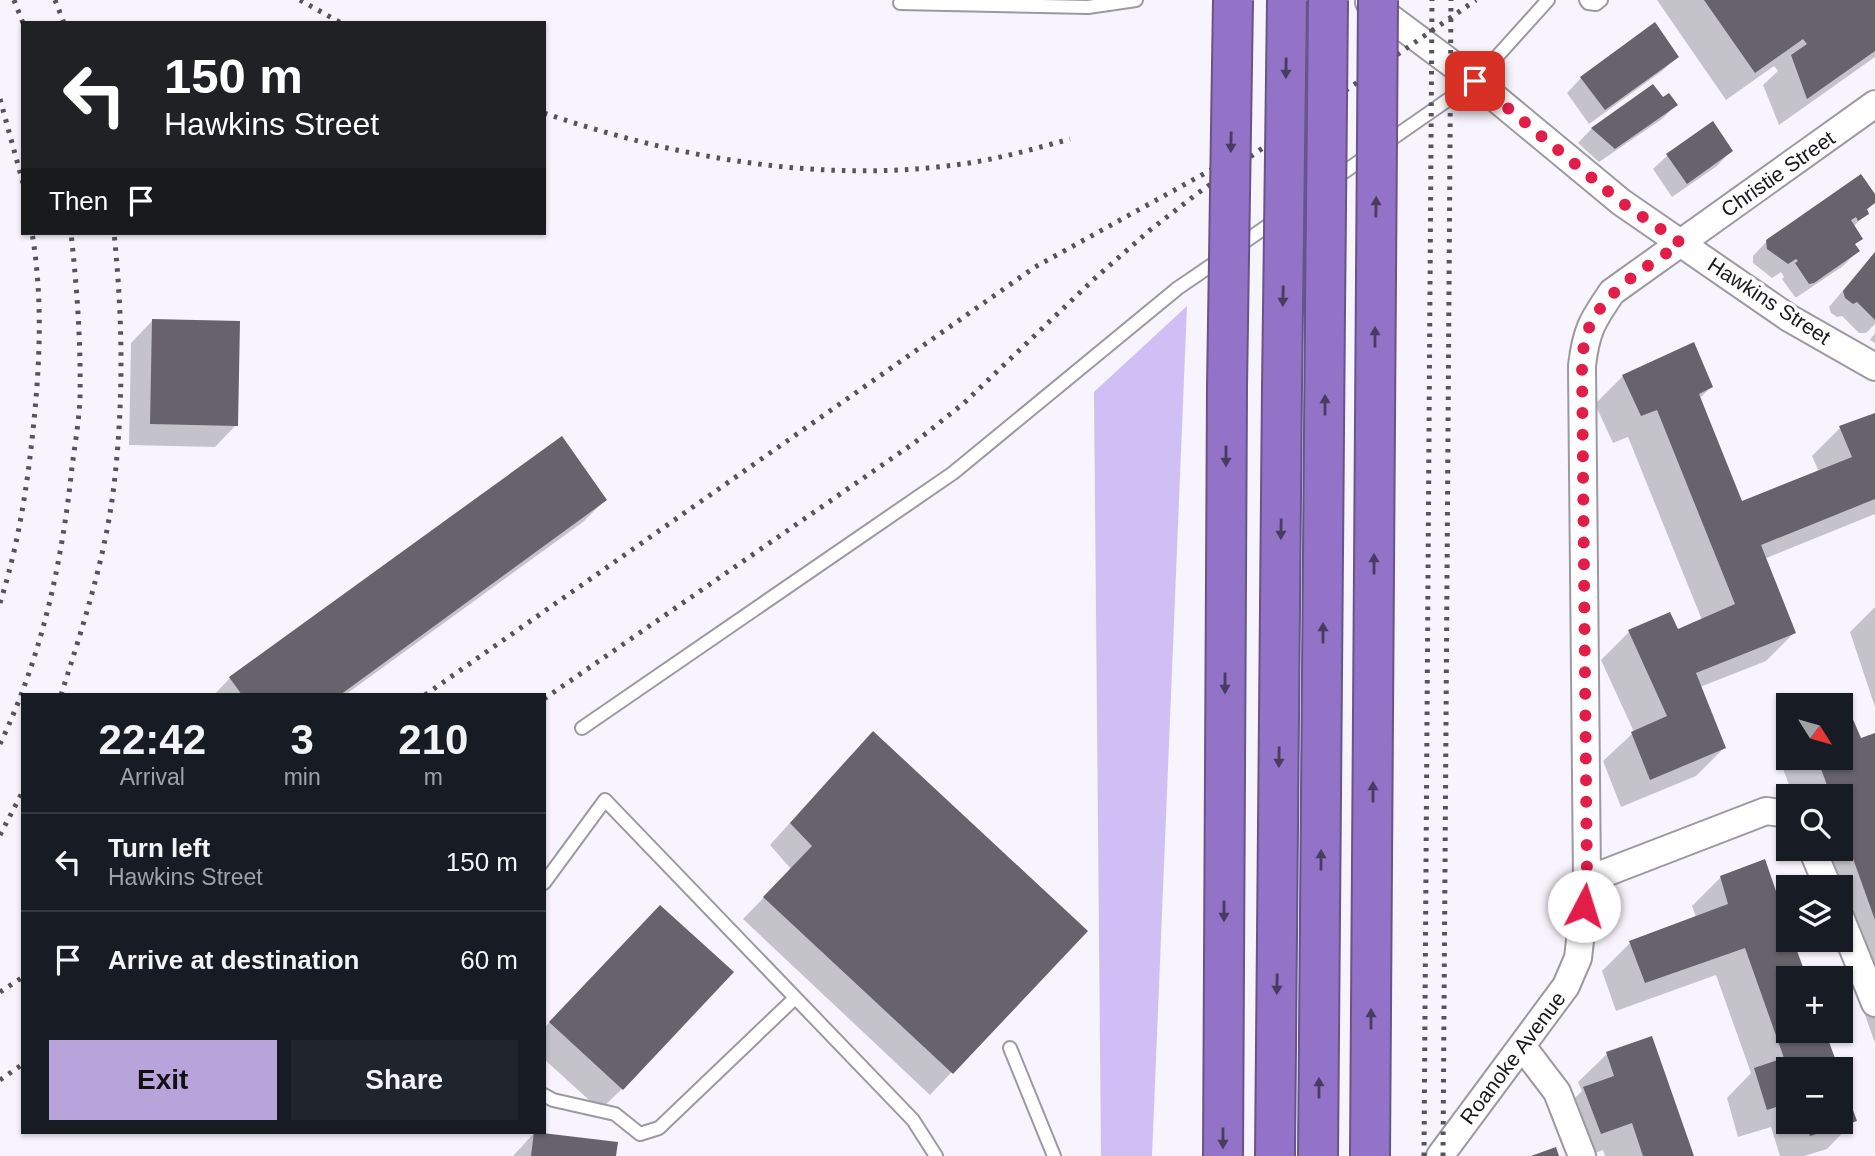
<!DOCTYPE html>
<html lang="en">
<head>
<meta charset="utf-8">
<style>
	body { margin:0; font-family:Helvetica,sans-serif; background:#20242c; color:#f1f3f6; height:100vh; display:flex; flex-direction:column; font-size:26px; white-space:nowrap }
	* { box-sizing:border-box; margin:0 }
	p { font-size:23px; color:#9ea1a6 }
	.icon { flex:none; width:38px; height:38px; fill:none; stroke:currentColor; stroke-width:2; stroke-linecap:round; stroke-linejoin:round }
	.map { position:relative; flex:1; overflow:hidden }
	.side { position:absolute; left:21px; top:693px; width:525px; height:441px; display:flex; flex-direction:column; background:#171b24; border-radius:0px; box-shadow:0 2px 5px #0004 }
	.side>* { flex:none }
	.guide { position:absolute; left:21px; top:21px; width:525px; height:214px; border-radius:0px; box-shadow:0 2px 5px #0004; background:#202124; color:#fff; overflow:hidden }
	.needle { width:46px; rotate:127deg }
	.controls { position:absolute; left:1776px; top:693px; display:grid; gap:14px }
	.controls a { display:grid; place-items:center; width:77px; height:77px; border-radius:0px; background:#171b24; box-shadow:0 2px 5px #0004; font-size:35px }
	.pin { position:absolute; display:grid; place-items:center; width:60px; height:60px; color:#fff; margin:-30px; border-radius:14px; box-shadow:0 4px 10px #0006 }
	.me { position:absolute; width:77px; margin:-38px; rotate:5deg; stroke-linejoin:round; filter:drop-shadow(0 0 5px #0008) }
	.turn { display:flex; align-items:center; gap:24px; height:147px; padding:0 28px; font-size:32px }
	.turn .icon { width:91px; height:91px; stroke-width:2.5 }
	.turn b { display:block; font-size:49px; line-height:60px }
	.then { display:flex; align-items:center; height:66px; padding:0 28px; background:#0003; gap:14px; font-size:26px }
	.eta { display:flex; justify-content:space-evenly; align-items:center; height:119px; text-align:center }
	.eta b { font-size:42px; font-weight:700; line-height:49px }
	.action { display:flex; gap:14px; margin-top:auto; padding:14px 28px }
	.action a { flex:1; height:80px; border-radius:0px; background:#b9a3db; color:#111; font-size:28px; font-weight:700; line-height:80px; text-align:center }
	.action a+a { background:#20242c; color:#f1f3f6 }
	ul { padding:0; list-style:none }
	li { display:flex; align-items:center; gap:21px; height:98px; padding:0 28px; border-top:2px solid #363941 }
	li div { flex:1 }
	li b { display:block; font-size:26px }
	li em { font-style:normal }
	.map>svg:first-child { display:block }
	.green { fill:#d0bff4 }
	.shadow { fill:#0003 }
	.building { fill:#66636c }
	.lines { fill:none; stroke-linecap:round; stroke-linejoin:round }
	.service-casing { stroke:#9b99a1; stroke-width:16 }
	.minor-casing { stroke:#9b99a1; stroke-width:30 }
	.motorway-casing { stroke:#68538b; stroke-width:42 }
	.service { stroke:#fff; stroke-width:12 }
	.minor { stroke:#fff; stroke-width:26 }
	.motorway { stroke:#9273c8; stroke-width:38 }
	.rail { stroke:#565459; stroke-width:5; stroke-dasharray:3.5 7; stroke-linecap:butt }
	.motorway-bridge-casing { stroke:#68538b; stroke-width:42; stroke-linecap:butt }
	.motorway-bridge { stroke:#9273c8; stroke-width:38 }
	.oneway { fill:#493c60 }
	.route { stroke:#e11d48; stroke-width:12; stroke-dasharray:0 21.6 }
	.labels { text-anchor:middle; stroke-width:7; stroke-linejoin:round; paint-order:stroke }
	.street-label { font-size:21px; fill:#19181b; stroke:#fff }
</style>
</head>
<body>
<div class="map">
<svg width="1875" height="1156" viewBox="0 0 1875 1156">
	<rect width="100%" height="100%" fill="#f7f4fd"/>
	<path class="green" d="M1187 306 1152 1156H1101L1094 392Z"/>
	<path class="shadow" d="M1657 0H1875V57L1779 125 1763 85 1778 71 1774 66 1726 100Z
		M1677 57 1662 71 1589 124 1567 93 1581 78Z
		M1676 105 1662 119 1599 162 1578 143 1595 125Z
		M1731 151 1717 166 1672 197 1653 169 1668 155Z
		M1875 197V202L1866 211 1867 213 1853 227 1854 245 1858 251 1843 266 1797 297H1795L1782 279 1784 277 1781 272 1772 278 1753 263V256L1767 241Z
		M1875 252V324L1866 333H1859L1842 316 1837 317 1831 313 1829 307Z
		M152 321 236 425 215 447 129 445 131 343Z
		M1875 333V343L1870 340Z
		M1623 376 1711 387 1699 399 1741 503 1819 472 1812 456 1840 428 1875 415V514L1764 559 1794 633 1766 661 1700 687 1724 748 1696 776 1621 807 1603 761 1634 732 1601 660 1629 632 1677 631 1702 620 1628 437 1613 443 1595 404Z
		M605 500 583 522 345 695H214L230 678Z
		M1875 607V707L1850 632Z
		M1841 715 1860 740 1875 735V1043L1854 984 1841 932V887H1825L1811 849H1841V796H1793L1778 755 1788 745V758H1841Z
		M851 755 1085 931 930 1095 743 919 791 869 770 845Z
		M1764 861 1788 931V940H1791L1805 978H1788V1031H1823L1837 1069H1788V1122H1841V1081L1855 1120 1827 1149 1804 1156H1780L1771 1127 1738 1137 1727 1098 1751 1073 1716 975 1616 1011 1602 971 1630 943 1696 917 1692 906 1720 878Z
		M639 929 622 1089 600 1110 544 1059V1028Z
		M1607 1054 1693 1156H1605L1603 1150 1588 1156 1556 1117 1582 1091 1578 1082Z
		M535 1132 614 1156H513Z"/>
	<path class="building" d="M1704 0H1875V51L1807 99 1791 55 1807 44 1803 39 1755 73Z
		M1655 22 1679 57 1605 110 1580 77Z
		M1653 84 1663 97 1669 93 1678 105 1615 149 1591 128Z
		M1713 121 1733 151 1687 184 1666 154Z
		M1861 174 1875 194V203L1867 209 1869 214 1858 221 1856 217 1851 220 1863 239 1855 244 1860 251 1814 283 1809 284 1795 263 1798 261 1796 259 1788 264 1767 249 1766 240Z
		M1875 252V320L1857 302 1853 304 1845 298 1843 291Z
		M152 319 240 321 238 426 150 424Z
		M1694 342 1713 387 1699 394 1742 501 1852 457 1839 426 1875 413V499L1761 545 1796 633 1696 673 1726 748 1650 780 1631 732 1667 716 1628 630 1670 612 1678 629 1735 604 1657 410 1641 416 1622 375Z
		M562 436 607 500 340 695H242L229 677Z
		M1849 710 1861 738 1875 733V920L1841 825V796H1831L1817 758H1841V713Z
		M873 731 1088 931 953 1074 763 897 812 846 790 823Z
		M1765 859 1788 926V940H1793L1807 978H1788V1031H1825L1839 1069H1788V1103L1767 1110 1754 1068 1784 1058 1745 948 1645 983 1629 941 1728 904 1720 876Z
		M660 905 734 972 623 1090 549 1022Z
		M1652 1036 1694 1156H1643L1632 1123 1601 1134 1583 1087 1614 1076 1606 1052Z
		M1841 1077 1857 1121 1810 1136 1806 1122H1841Z
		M534 1132 618 1142 616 1156H531Z
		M1556 1147 1559 1156H1531Z"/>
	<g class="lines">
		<g class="service-casing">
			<path id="service" d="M1586 0 1588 3 1596 4 1601 0
				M900 3 1088 7 1136 0
				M1334 179 1475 81 1548 0
				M1237 247 1276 220
				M582 728 953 473 1178 288 1222 258
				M544 883 605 800 913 1120 936 1156
				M1010 1048 1054 1156
				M544 1095 553 1100 615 1114 640 1134 659 1128 795 998"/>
		</g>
		<g class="minor-casing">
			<path id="minor" d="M1369 2 1475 81 1621 202 1789 318 1875 367
				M1812 849 1828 887
				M1587 880 1766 811 1788 814
				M1841 919 1875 1003
				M1522 1046 1557 1092 1582 1156
				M1440 1156 1566 986 1578 958 1587 880 1582 366C1586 331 1592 321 1612 292L1875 104"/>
		</g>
		<g class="motorway-casing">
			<path id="motorway" d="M1223 1156 1227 387
				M1275 1156 1282 387
				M1318 1156 1325 311
				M1370 1156 1376 275"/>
		</g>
		<use href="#service" class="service"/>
		<use href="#minor" class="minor"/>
		<use href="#motorway" class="motorway"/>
		<path class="rail" d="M14 0 23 23
			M55 0 64 23
			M300 0 341 23
			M0 99 23 183
			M544 113C676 158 822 184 962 164 998 159 1034 149 1070 139
			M0 603C18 546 27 489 33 430 40 364 43 298 32 233
			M61 695C82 629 104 562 113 493 124 406 123 320 114 233
			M425 695 1035 267 1238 155
			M544 699 914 443 964 403 1093 280 1150 230 1198 193 1476 0
			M0 744C42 656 62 563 72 467 75 444 79 421 80 398 81 342 77 288 71 233
			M0 835 23 791
			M0 992 23 977
			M0 1080 23 1064
			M1424 1156 1432 0
			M1443 1156 1451 0"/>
		<g class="motorway-bridge-casing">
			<path id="motorway-bridge" d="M1376 275 1378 0
				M1325 311 1328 0
				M1227 387 1233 0
				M1282 387 1287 0"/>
		</g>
		<use href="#motorway-bridge" class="motorway-bridge"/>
	</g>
	<defs><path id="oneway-solid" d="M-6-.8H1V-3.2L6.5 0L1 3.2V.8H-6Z" transform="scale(1.75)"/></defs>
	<g class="oneway">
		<use href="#oneway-solid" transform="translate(1286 68) rotate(91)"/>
		<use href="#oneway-solid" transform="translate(1231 142) rotate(91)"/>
		<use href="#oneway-solid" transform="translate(1376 207) rotate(-89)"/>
		<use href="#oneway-solid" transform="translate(1283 296) rotate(91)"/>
		<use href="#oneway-solid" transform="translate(1375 337) rotate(-90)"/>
		<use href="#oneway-solid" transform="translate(1325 405) rotate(-90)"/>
		<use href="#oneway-solid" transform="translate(1226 456) rotate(90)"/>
		<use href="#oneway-solid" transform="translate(1281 529) rotate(91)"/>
		<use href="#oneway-solid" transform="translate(1374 564) rotate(-90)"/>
		<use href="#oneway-solid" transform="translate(1323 633) rotate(-90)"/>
		<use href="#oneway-solid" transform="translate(1225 683) rotate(90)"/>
		<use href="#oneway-solid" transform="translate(1279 757) rotate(91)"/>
		<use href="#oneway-solid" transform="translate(1373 792) rotate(-90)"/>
		<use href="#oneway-solid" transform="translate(1321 860) rotate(-90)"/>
		<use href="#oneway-solid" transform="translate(1224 911) rotate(90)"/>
		<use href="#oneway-solid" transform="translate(1277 984) rotate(91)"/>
		<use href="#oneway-solid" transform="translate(1371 1019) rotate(-90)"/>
		<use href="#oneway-solid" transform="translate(1319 1088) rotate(-90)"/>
		<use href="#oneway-solid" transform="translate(1223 1138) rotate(90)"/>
	</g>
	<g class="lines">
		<path class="route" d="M1475 81 1621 202 1681 243C1645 269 1598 293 1585 339 1583 347 1583 357 1582 366L1587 880 1584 906"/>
	</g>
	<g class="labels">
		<g class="street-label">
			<text transform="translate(1778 174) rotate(-35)" y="7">Christie Street</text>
			<text transform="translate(1769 301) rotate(33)" y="7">Hawkins Street</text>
			<text transform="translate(1513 1058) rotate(-53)" y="7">Roanoke Avenue</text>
		</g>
	</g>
</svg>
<div class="controls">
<a><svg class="needle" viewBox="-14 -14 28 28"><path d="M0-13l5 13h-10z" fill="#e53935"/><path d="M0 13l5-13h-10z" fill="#9ea1a6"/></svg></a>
<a><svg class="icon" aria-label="search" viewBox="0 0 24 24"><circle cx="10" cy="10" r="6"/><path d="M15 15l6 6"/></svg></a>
<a><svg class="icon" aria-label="layers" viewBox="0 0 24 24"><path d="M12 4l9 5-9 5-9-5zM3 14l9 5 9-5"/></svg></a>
<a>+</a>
<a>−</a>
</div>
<div class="pin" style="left:1475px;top:81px;background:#d93025"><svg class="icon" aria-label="arrive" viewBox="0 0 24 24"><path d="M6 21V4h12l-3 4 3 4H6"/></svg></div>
<svg class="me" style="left:1584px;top:906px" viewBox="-20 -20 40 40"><circle r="19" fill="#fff"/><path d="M0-13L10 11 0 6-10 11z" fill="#e11d48"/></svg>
<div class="guide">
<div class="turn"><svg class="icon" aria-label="left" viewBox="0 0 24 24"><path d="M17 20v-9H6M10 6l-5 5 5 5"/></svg><div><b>150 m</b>Hawkins Street</div></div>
<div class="then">Then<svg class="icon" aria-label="arrive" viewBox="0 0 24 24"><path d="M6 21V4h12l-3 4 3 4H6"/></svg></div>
</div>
<section class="side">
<div class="eta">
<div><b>22:42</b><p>Arrival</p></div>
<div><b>3</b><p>min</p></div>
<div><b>210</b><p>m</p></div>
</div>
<ul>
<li><svg class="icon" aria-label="left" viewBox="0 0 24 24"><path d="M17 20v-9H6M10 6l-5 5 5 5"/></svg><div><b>Turn left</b><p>Hawkins Street</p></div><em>150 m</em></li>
<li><svg class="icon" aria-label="arrive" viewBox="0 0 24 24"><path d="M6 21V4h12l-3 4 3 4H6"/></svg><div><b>Arrive at destination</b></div><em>60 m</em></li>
</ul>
<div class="action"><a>Exit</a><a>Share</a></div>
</section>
</div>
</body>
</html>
